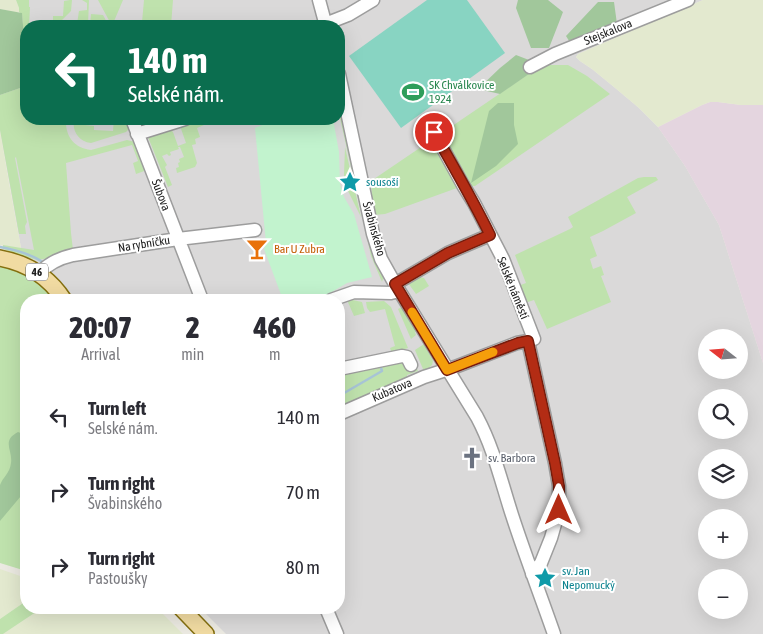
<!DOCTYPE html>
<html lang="en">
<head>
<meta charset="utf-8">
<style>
	body { margin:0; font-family:"Asap Condensed",sans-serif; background:#f2f2f3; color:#2b2b33; height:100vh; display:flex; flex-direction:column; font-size:19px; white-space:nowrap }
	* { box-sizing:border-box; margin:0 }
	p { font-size:16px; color:#7c7c81 }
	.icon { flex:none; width:28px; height:28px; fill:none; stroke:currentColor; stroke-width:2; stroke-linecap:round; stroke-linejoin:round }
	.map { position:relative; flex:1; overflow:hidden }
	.details { position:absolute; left:20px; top:294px; width:325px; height:320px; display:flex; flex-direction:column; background:#fff; border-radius:20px; box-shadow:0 5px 20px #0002 }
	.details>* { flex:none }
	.banner { position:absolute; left:20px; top:20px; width:325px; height:105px; border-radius:20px; box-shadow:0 5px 20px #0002; background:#0b6e4f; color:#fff; overflow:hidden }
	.needle { width:32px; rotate:287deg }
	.fabs { position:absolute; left:698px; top:329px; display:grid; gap:10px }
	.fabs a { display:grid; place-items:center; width:50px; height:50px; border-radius:50%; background:#fff; box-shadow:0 5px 20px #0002; font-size:25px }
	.pin { position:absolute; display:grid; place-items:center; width:42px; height:42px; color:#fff; margin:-21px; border:2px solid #fff; border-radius:50%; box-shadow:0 1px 5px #0007 }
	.me { position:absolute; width:55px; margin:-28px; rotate:0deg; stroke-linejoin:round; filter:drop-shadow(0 0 4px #0008) }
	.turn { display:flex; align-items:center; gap:18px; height:105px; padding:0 25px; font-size:22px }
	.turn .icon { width:65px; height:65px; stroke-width:2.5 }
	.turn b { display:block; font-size:35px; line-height:42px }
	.eta { display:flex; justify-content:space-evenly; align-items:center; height:85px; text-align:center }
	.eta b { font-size:30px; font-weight:800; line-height:35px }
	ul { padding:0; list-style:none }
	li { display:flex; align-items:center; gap:15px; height:75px; padding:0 25px }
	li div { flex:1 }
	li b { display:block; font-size:19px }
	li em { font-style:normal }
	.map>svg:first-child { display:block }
	.residential { fill:#dad9d9; fill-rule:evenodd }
	.industrial { fill:#e4d5df }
	.farmland { fill:#e3e9cf }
	.grass { fill:#bfe2ad }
	.forest { fill:#a1c79b }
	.park { fill:#c2f3ce }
	.pitch { fill:#88d4c2 }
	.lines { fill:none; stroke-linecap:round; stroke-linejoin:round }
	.stream { stroke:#a7c4d6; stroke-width:2.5 }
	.minor-casing { stroke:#9d9d9d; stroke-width:15 }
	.major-casing { stroke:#846f0f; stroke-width:18 }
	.minor { stroke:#fff; stroke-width:12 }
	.major { stroke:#f1dba2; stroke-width:15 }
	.route-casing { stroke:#741d0d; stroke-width:12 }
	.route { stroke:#b32c14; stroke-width:9 }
	.slow { stroke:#f59e0b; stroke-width:9 }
	.labels { text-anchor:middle; stroke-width:4; stroke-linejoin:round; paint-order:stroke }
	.shield { fill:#fff; stroke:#606060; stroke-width:1 }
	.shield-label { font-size:11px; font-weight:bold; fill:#1c1c1c }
	.street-label { font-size:12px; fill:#1c1c1c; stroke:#fff }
	.leisure-label { font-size:12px; fill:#27864d; stroke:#fff; text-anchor:start }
	.culture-label { font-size:12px; fill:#0d838f; stroke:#fff; text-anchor:start }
	.food-label { font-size:12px; fill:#c56008; stroke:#fff; text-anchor:start }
	.worship-label { font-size:12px; fill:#5b616d; stroke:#fff; text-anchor:start }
</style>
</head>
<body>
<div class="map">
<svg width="763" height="634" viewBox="0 0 763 634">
	<rect width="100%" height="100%" fill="#eceae2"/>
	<path class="residential" d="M19 0H703L578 54 576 57 580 61 592 69 614 87 639 108 658 127 685 166 719 225 763 363V634H226L200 608H339V300H45L16 277 21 248 0 130V95L26 86V119H339V26H26V61L22 13 25 14ZM706 338H739V370H706ZM706 398H739V430H706ZM706 458H739V490H706ZM706 518H739V550H706ZM706 578H739V610H706Z"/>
	<path class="industrial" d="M710 102H718L741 105H763V363L719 225 685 166 658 127 702 105Z"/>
	<path class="farmland" d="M0 0H16L19 8V12H14L0 9Z
		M703 0H763V105H741L718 102H710L702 105 658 127 639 108 614 87 592 69 580 61 576 57 578 54Z
		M0 130 9 183 21 248 0 245Z
		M0 569 26 578V601L0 619Z
		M42 608H157L183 634H3Z"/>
	<path class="grass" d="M16 0H29V7H30L29 26H26V61L22 14 19 12V8Z
		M70 0H72L71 11 56 26H53V16H63L64 1Z
		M82 0H89L88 25 77 24 79 11 87 10V3Z
		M98 0H123L112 26Z
		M144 0H173L171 26H136V22H142Z
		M91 14 103 15 109 26 90 25Z
		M542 65H568L587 76 610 94 475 186 457 188 385 214 374 215 372 199 371 181Z
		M26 86V119H66C65 136 74 148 91 150L127 140 135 142 147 170 136 174 133 163 138 161 132 145 66 163 71 233 73 250 49 258 38 260 29 258 3 249V245L34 250 16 157 15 158 27 222 25 226 26 234H19L0 130V95Z
		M339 92 384 276 382 282 371 256 339 114Z
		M74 119H85V125L94 126V130L113 131 114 119H128L130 128 126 132 91 143C78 141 72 131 74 119Z
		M200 119H202L204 125 197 128 200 137 195 139 196 144 192 145 197 163 195 167 177 173 176 168 179 167 178 163 180 162 179 159 184 157 180 147H178L179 149 170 152 171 155 169 156 167 154 162 156 167 165 165 167 172 185 168 187 148 137 170 129 173 132 178 146 186 143 180 126Z
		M345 147 361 217 348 191 350 186 349 183 347 181 344 184V174Z
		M644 177H656L658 180 627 197 636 213 603 231 590 237 597 256 590 259 593 269 601 266 604 275 601 276 611 302 547 329 534 300 522 304 515 287 526 283 515 255 570 229 573 227 568 217 638 178Z
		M0 263 32 276 57 300H26V543L21 548V550L25 566H26V571L0 563Z
		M420 277 424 278 429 286 416 294 408 283Z
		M348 299 362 302 365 313 354 316 347 300Z
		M384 301 391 307 408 348 392 353 390 348 395 346 385 309 370 312 367 308 366 302Z
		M402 307 416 331 415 332 416 335 411 339 398 309Z
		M424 344 433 361 432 365 425 371 423 369 415 350Z
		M409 350 418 371 407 375V377L339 408V372L402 361 413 366 390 356Z
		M26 601V608H42L3 634H0V619Z"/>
	<path class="forest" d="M518 0H548L563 12 549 48H531L516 8Z
		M598 2H614L617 24 571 44 566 36Z
		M0 9 22 13 26 61V86L0 95Z
		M516 55 542 65 500 94 478 89 500 68Z
		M498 103H514V125L518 144 496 166 471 183 489 111Z
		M18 432 26 435V490L0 521C0 514 0 490 0 485 3 477 10 473 11 463 13 450 1 441 18 432Z"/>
	<path class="park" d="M277 119H333L339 152 340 184 344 197 354 214 372 277 347 283 318 300H283L264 249 266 243 255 128Z"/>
	<path class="pitch" d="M427 0H467L505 53 401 128 349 56Z"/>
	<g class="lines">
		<path class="stream" d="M0 247C15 250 28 253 41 261
			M339 396 382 371 381 368"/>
		<g class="minor-casing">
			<path id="minor" d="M319 0 326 26
				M325 24 348 15 373 0
				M530 67 555 54 688 0
				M339 74 373 234 381 259 395 284 477 417C494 449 501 481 512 515 525 555 540 594 554 634
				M132 119 202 300
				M434 132 463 185 474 203 503 259 534 339
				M137 134 185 119
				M39 274C48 263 60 258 73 255L178 239 255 230
				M395 284 448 253 490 235
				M331 300 354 292 391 293 399 291
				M339 369 402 356 407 357 411 365
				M339 414 424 377 455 367 517 343 528 341 555 463 559 486V510L551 538 541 563 532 574
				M326 608 337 634"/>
		</g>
		<g class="major-casing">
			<path id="major" d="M0 258C27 263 49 277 64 300
				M181 608 206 634"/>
		</g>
		<use href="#minor" class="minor"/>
		<use href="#major" class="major"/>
	</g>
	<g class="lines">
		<g class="route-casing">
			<path id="route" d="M434 132C453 166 473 200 490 235L448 253 395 284 447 370 518 343 528 341 555 463 559 486V510"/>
		</g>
		<use href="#route" class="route"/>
		<path class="slow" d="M412 312 447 370 493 352"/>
	</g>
	<defs>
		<g id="stadium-bare" transform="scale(1.725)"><path d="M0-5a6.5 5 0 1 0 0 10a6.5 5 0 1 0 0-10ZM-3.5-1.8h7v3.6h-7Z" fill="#2e9e5b" stroke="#fff" stroke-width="2.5" paint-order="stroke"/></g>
		<g id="sight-bare" transform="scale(1.725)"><path d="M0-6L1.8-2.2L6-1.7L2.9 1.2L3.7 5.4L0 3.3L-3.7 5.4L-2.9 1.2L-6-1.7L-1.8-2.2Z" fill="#0f9aa8" stroke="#fff" stroke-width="2.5" paint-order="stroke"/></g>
		<g id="bar-bare" transform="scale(1.725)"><path d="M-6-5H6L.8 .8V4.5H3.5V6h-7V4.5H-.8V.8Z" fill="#e8710a" stroke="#fff" stroke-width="2.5" paint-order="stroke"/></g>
		<g id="church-bare" transform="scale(1.725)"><path d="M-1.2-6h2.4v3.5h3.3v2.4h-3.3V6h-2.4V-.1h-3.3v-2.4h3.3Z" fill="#6b7280" stroke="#fff" stroke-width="2.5" paint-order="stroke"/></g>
	</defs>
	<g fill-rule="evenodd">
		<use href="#stadium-bare" x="413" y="92"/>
		<use href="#sight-bare" x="350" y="182"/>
		<use href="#bar-bare" x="257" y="249"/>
		<use href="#church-bare" x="472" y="458"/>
		<use href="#sight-bare" x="545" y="578"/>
	</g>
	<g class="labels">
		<rect class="shield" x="26" y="263.5" width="22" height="17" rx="4"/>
		<g class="shield-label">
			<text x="37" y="276">46</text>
		</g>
		<g class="street-label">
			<text transform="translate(608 32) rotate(-22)" y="4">Stejskalova</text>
			<text transform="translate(161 195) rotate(69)" y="4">Šubova</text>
			<text transform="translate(374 229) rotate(74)" y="4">Švabinského</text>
			<text transform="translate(144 244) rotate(-9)" y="4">Na rybníčku</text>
			<text transform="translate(513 288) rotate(68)" y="4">Selské náměstí</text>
			<text transform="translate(392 390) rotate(-23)" y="4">Kubatova</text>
		</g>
		<g class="leisure-label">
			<text x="429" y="89">SK Chválkovice<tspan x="429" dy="14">1924</tspan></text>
		</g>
		<g class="culture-label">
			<text x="366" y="186">sousoší</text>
			<text x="562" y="575">sv. Jan<tspan x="562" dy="14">Nepomucký</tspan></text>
		</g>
		<g class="food-label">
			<text x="274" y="253">Bar U Zubra</text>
		</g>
		<g class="worship-label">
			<text x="488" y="462">sv. Barbora</text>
		</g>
	</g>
</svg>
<div class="fabs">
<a><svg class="needle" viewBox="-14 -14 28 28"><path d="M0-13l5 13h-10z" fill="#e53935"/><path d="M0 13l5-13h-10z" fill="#7c7c81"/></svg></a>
<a><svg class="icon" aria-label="search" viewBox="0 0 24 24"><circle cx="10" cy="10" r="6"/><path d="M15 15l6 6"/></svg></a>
<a><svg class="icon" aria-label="layers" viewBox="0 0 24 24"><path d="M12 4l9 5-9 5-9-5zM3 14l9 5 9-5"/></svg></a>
<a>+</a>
<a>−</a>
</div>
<div class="pin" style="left:434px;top:132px;background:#d93025"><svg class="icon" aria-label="arrive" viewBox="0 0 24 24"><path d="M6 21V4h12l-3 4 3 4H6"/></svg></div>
<svg class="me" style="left:559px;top:510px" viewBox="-20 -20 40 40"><path d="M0-17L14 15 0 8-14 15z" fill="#b32c14" stroke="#fff" stroke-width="4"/></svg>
<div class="banner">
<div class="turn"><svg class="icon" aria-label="left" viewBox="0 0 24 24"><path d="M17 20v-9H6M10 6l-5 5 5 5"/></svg><div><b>140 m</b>Selské nám.</div></div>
</div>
<section class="details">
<div class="eta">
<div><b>20:07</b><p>Arrival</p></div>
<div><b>2</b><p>min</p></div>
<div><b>460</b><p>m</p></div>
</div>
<ul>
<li><svg class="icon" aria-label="left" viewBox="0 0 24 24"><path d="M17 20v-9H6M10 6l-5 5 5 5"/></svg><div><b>Turn left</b><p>Selské nám.</p></div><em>140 m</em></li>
<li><svg class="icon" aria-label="right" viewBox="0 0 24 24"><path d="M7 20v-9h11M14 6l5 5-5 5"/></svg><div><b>Turn right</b><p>Švabinského</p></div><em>70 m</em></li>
<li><svg class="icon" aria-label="right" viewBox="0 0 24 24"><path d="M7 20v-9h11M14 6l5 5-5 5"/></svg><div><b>Turn right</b><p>Pastoušky</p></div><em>80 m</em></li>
</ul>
</section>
</div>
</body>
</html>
